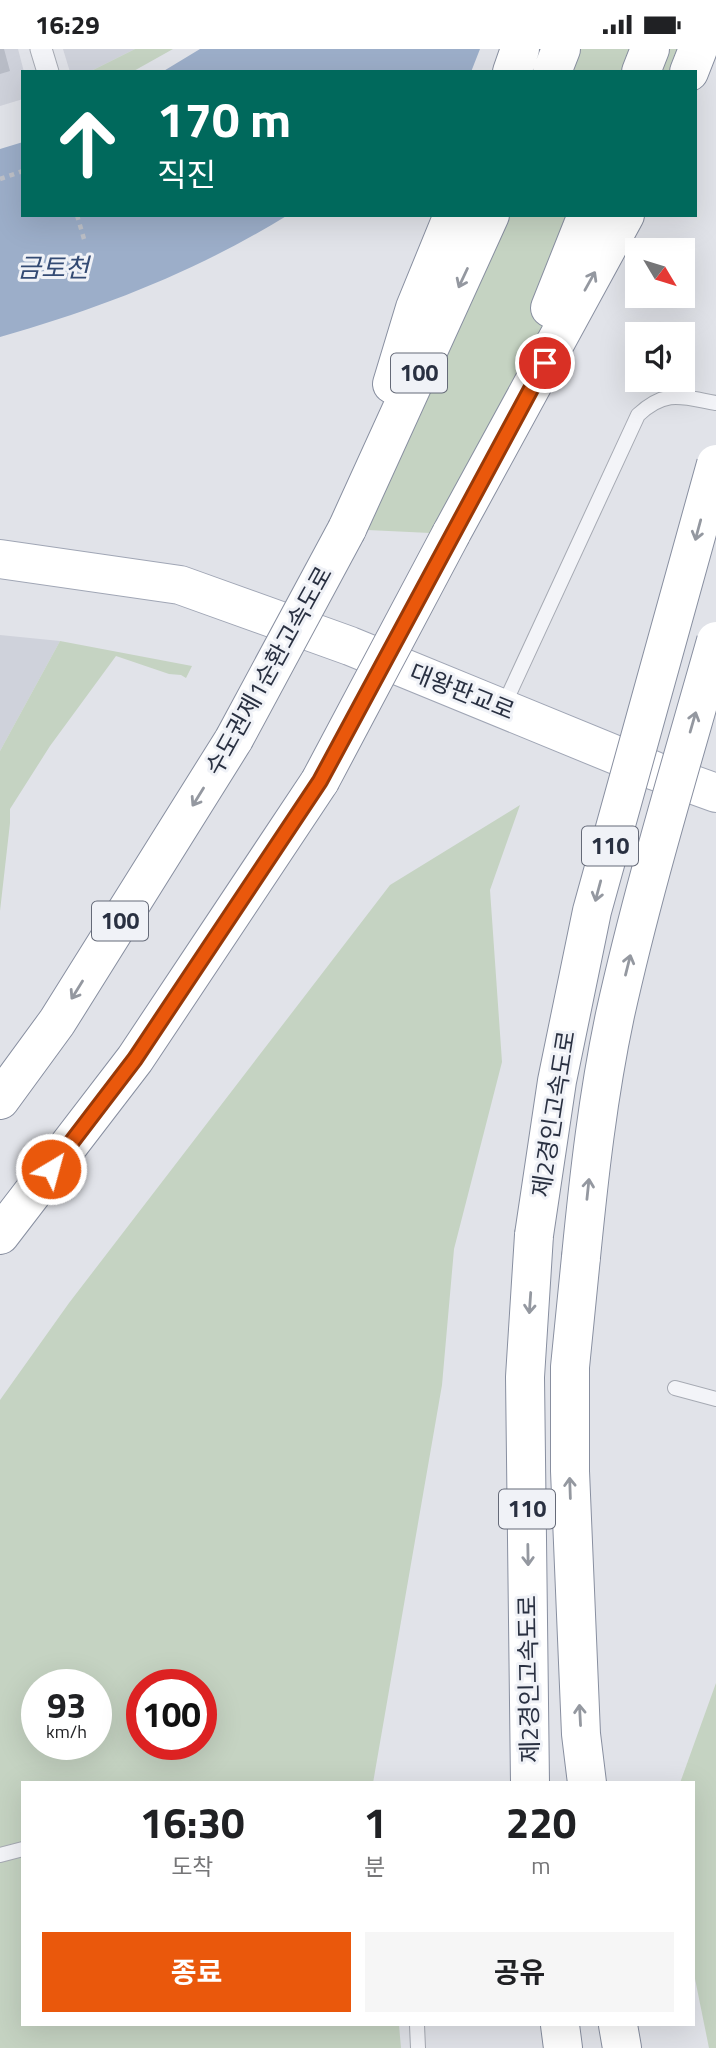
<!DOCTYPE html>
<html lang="ko">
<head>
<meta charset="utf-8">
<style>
	body { margin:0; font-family:"Titillium Web","Noto Sans KR",sans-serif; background:#f6f6f6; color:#202124; height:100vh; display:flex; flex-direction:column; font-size:26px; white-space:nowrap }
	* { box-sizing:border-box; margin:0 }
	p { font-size:23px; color:#757577 }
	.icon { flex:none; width:38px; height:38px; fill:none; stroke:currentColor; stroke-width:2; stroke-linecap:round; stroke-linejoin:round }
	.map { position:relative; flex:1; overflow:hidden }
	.drawer { position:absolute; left:21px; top:1732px; width:674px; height:245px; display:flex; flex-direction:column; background:#fff; border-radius:0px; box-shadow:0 7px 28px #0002 }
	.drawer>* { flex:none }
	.banner { position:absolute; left:21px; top:21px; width:676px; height:147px; border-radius:0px; box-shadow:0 7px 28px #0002; background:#00695c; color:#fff; overflow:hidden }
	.needle { width:46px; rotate:128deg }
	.controls { position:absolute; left:625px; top:189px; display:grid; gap:14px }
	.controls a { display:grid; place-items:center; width:70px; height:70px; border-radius:0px; background:#fff; box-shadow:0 7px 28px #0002; font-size:35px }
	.speed { position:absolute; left:21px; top:1620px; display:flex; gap:14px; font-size:35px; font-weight:700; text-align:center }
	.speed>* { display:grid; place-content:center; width:91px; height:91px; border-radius:50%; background:#fff; box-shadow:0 7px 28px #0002; line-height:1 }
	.speed small { font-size:18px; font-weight:400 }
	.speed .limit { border:10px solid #d22; background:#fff; color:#111 }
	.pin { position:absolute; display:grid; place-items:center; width:60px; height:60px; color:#fff; margin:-30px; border:4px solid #fff; border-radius:50%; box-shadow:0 2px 7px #0007 }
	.me { position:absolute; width:77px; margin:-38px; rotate:37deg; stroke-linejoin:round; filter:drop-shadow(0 0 5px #0008) }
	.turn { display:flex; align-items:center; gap:24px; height:147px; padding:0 21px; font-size:32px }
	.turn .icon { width:91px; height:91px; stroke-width:2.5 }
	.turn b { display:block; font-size:49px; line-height:60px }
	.eta { display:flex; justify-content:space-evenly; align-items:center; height:119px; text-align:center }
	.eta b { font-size:42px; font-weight:700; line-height:49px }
	.button { display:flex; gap:14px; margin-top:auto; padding:14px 21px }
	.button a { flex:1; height:80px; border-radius:0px; background:#ea580c; color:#fff; font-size:28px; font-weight:700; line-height:80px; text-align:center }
	.button a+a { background:#f6f6f6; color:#202124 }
	.status { display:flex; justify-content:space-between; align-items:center; height:49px; padding:0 35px; background:#fff; direction:ltr }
	.status svg { height:19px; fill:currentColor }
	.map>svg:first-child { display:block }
	.built { fill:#cfd2db }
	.green { fill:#c5d3c2; fill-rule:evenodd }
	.water { fill:#9caec9 }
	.building { fill:#b8bcc6 }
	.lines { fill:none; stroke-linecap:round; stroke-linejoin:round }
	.service-casing { stroke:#a6aab3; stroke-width:16 }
	.pedestrian-casing { stroke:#a6aab3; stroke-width:23 }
	.primary-casing { stroke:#a0a6b5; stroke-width:40 }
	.motorway-casing { stroke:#888fa0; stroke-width:40 }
	.path { stroke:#bec1c8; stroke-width:4.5; stroke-dasharray:5 5; stroke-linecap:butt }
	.service { stroke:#f3f4f8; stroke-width:14 }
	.pedestrian { stroke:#f3f4f8; stroke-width:21 }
	.primary { stroke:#fff; stroke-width:38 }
	.motorway { stroke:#fff; stroke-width:38 }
	.motorway-bridge-casing { stroke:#888fa0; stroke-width:40; stroke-linecap:butt }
	.motorway-bridge { stroke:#fff; stroke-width:38 }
	.oneway { stroke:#9498a0 }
	.route-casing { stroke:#983908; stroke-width:18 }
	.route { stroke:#ea580c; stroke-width:12 }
	.labels { text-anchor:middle; stroke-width:6; stroke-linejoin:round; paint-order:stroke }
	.shield { fill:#f0f2f7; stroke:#656a78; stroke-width:2 }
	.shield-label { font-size:23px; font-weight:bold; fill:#293041 }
	.street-label { font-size:24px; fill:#293041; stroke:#f0f2f7 }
	.water-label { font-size:26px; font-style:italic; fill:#344b74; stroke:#f0f2f7 }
</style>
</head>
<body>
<div class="status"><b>16:29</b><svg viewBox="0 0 49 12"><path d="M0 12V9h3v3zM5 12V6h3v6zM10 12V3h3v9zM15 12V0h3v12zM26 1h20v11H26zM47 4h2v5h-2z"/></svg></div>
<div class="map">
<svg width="716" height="1999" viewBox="0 0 716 1999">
	<rect width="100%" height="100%" fill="#e1e3e9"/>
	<path class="built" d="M0 0H18L24 23H23V50L0 57Z
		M63 0H135L89 23H70Z
		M0 586 60 592 0 702Z"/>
	<path class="green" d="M135 0H173L132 23H89Z
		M520 0H698L689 23H512Z
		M453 166H625L451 485 347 480Z
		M60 592 192 617 186 629 181 626 169 625 116 607 50 697 10 760V774L0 862V702Z
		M520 756 490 841 502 1013 454 1200 442 1336 373 1734H23V1976H399L401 1999H0V1351L69 1254 390 836ZM37 1636H96V1696H37ZM142 1636H201V1696H142Z
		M716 1634V1999H709L693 1920V1734H680Z"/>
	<path class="water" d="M200 0H480L471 23H162Z
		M23 93V166H288C195 223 104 258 0 288V100Z"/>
	<path class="building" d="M0 0H4L10 22 0 25Z"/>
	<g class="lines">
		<g class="service-casing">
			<path id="service" d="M503 658 638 366C666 340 682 348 716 354
				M675 1339 716 1350
				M0 1806 23 1800
				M417 1976 418 1999"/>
		</g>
		<g class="pedestrian-casing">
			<path id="pedestrian" d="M41 0 48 23"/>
		</g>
		<g class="primary-casing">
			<path id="primary" d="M0 510 180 536 350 597 655 722 716 744"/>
		</g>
		<g class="motorway-casing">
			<path id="motorway" d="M512 23 520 0
				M552 23 561 0
				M641 23 650 0
				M689 23 698 0
				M550 259 587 166
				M392 335 415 259 453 166
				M347 480 490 166
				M451 485 625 166
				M0 1051 57 973 234 690
				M0 1186 135 1010 320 732
				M581 1208 570 1318V1422L581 1685 587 1734
				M530 1734 525 1328 534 1186
				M560 1976 563 1999
				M618 1976 622 1999"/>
		</g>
		<path class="path" d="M0 130 23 122
			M77 166 84 190"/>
		<use href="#service" class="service"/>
		<use href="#pedestrian" class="pedestrian"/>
		<use href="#primary" class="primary"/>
		<use href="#motorway" class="motorway"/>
		<g class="motorway-bridge-casing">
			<path id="motorway-bridge" d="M234 690 347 480
				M320 732 451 485
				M534 1186 557 1032 592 862 716 415
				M581 1208C589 1127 598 1046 615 966 643 840 681 716 716 592"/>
		</g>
		<use href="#motorway-bridge" class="motorway-bridge"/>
	</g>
	<defs><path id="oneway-shaft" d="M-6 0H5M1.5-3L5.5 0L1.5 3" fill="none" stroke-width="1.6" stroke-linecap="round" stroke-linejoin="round" transform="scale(1.75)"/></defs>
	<g class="oneway">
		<use href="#oneway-shaft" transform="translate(463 229) rotate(115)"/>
		<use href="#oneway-shaft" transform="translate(590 232) rotate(-61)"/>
		<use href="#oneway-shaft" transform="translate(698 481) rotate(105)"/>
		<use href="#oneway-shaft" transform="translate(693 673) rotate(-74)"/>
		<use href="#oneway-shaft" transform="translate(198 748) rotate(122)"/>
		<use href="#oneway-shaft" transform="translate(598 842) rotate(105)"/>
		<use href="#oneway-shaft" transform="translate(628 916) rotate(-76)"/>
		<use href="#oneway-shaft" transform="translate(77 941) rotate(122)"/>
		<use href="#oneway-shaft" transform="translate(588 1140) rotate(-84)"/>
		<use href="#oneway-shaft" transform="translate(530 1254) rotate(94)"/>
		<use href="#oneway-shaft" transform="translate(570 1439) rotate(-92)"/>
		<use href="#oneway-shaft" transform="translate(528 1506) rotate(89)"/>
		<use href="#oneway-shaft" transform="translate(580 1666) rotate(-93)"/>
	</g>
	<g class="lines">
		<g class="route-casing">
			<path id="route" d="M51 1120 135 1010 320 732 545 314"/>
		</g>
		<use href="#route" class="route"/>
	</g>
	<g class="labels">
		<g class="shield">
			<rect x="391" y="304.5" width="56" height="39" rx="5"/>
			<rect x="582" y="777.5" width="56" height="39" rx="5"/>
			<rect x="92" y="852.5" width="56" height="39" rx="5"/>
			<rect x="499" y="1440.5" width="56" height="39" rx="5"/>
		</g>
		<g class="shield-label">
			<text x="419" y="332">100</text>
			<text x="610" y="805">110</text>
			<text x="120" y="880">100</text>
			<text x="527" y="1468">110</text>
		</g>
		<g class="street-label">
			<text transform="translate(269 622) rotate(-61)" y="8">수도권제1순환고속도로</text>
			<text transform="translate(462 643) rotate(22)" y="8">대왕판교로</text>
			<text transform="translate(554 1065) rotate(-81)" y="8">제2경인고속도로</text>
			<text transform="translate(529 1630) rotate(-91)" y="8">제2경인고속도로</text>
		</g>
		<g class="water-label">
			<text x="53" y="228">금토천</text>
		</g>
	</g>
</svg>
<div class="controls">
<a><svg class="needle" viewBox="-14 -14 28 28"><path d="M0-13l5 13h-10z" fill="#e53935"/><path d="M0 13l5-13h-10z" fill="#757577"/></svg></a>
<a><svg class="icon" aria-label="sound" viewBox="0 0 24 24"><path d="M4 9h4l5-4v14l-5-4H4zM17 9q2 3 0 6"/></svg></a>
</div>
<div class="speed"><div>93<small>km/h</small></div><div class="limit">100</div></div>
<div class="pin" style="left:545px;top:314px;background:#d93025"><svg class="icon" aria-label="arrive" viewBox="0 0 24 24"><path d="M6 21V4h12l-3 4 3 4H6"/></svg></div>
<svg class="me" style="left:51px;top:1120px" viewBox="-20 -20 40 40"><circle r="17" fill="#ea580c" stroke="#fff" stroke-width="3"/><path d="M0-11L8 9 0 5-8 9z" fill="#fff"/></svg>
<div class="banner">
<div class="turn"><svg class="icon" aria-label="ahead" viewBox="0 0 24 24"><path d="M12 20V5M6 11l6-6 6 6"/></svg><div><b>170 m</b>직진</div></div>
</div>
<section class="drawer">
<div class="eta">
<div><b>16:30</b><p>도착</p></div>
<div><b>1</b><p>분</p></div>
<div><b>220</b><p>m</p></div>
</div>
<div class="button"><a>종료</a><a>공유</a></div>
</section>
</div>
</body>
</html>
